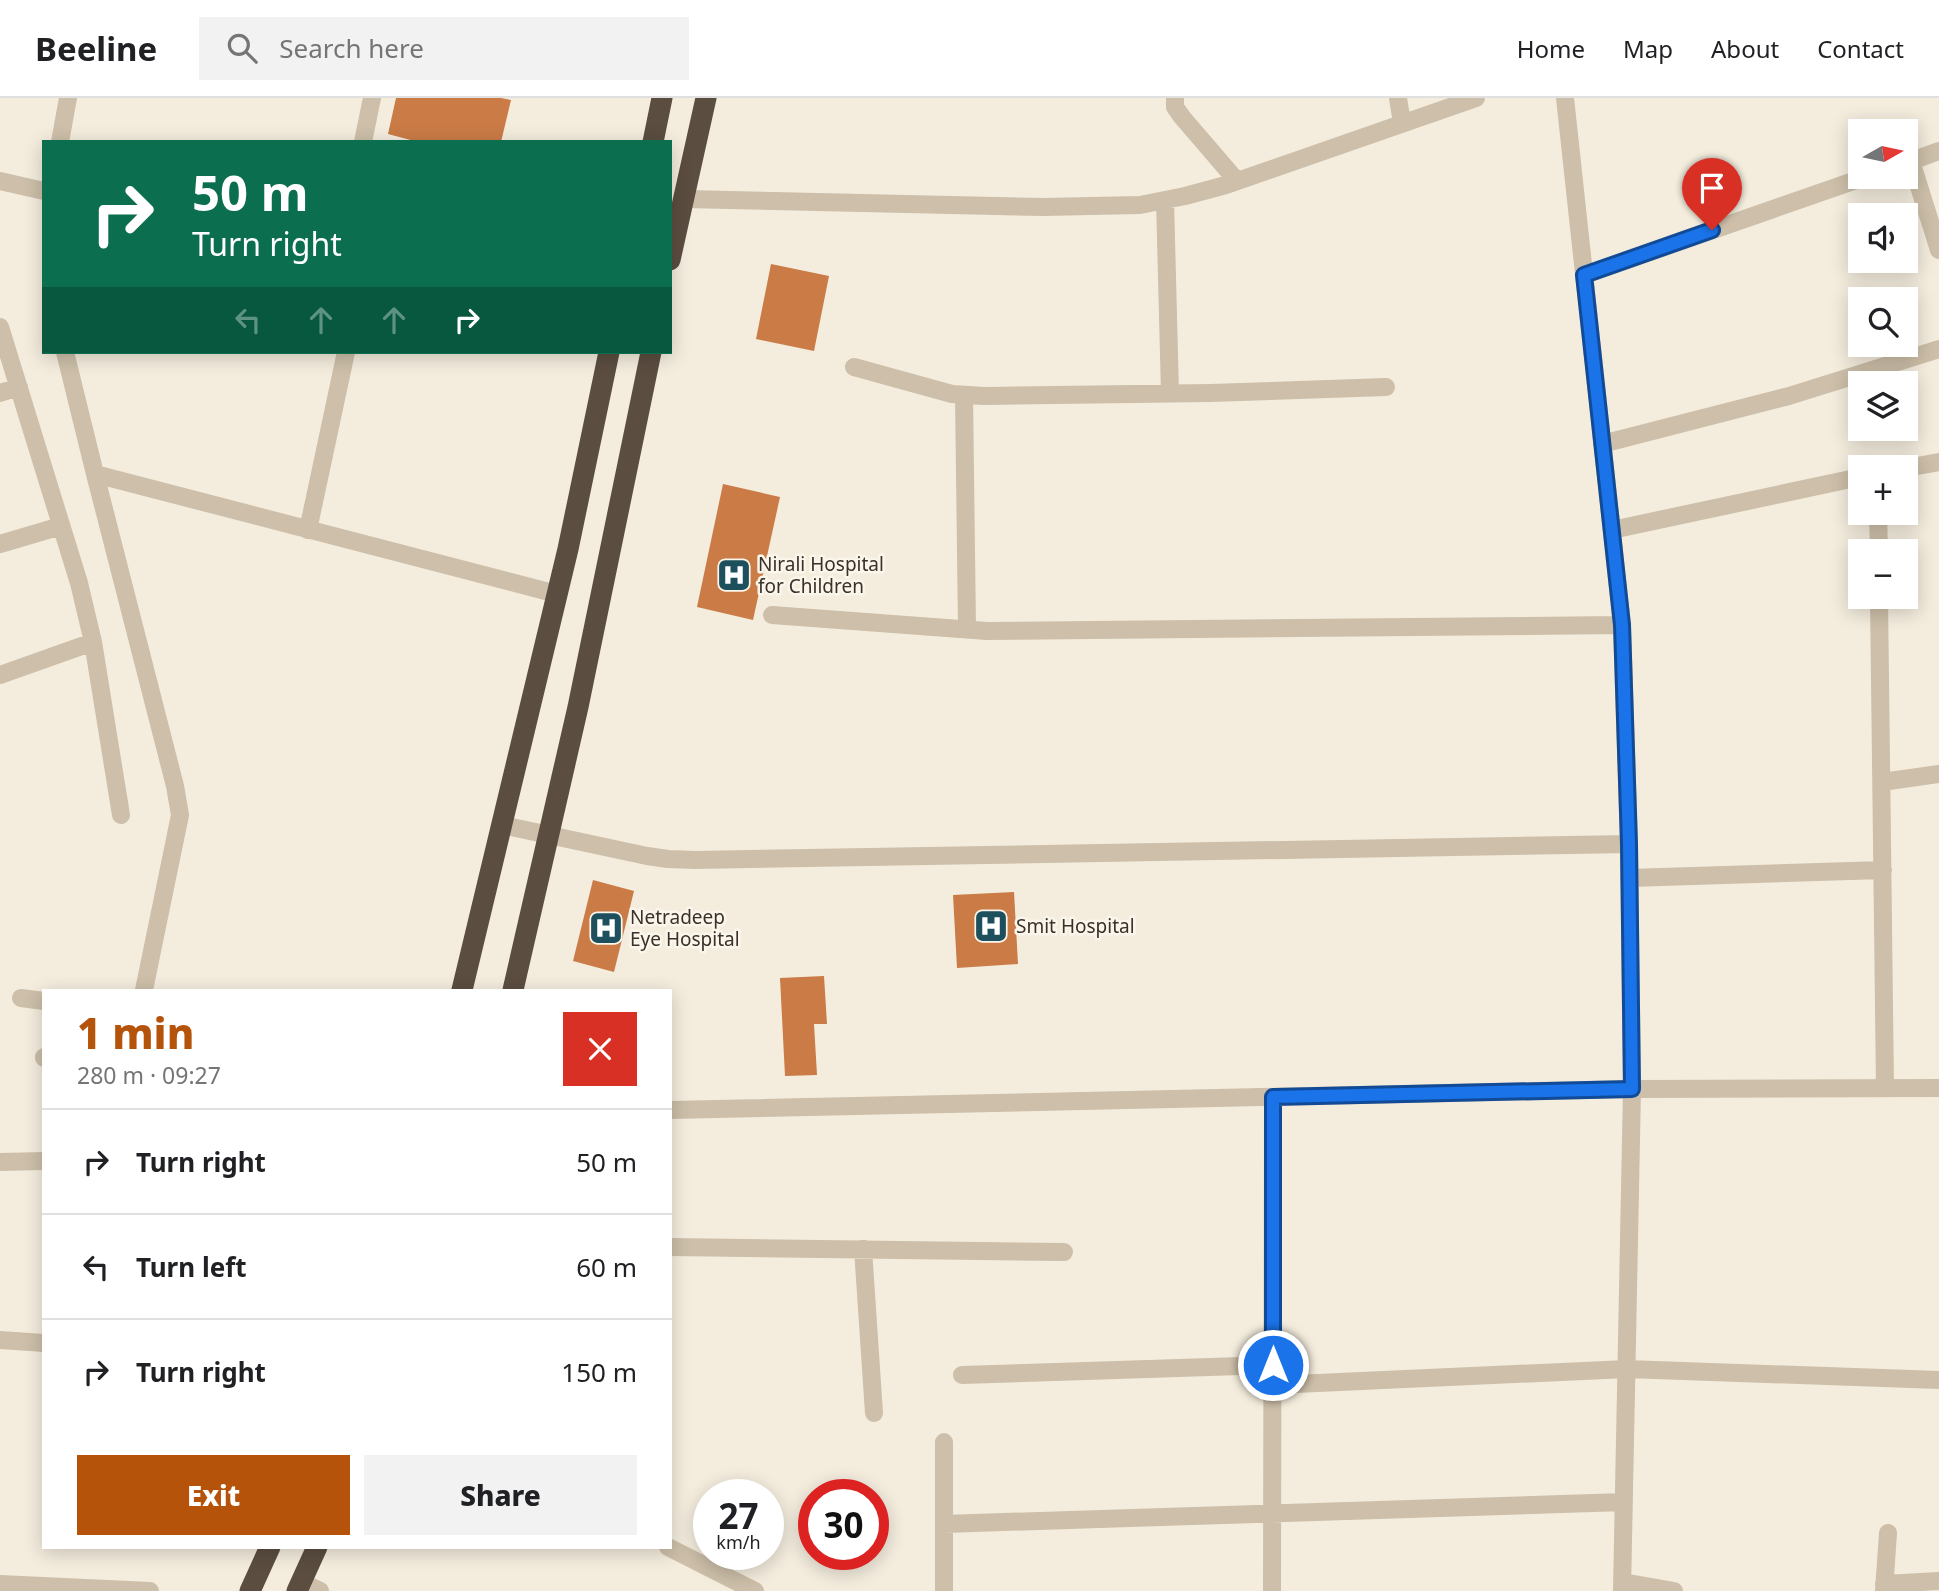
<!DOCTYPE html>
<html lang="en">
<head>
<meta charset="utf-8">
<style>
	body { margin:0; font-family:"Noto Sans",sans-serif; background:#f2f2f2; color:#202124; height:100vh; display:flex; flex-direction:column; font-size:26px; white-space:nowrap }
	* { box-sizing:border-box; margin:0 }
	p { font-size:23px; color:#757577 }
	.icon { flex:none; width:38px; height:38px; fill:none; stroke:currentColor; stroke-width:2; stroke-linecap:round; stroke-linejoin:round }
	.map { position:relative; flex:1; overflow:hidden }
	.details { position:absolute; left:42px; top:891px; width:630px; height:560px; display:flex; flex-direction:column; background:#fff; border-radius:0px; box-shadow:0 4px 18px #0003 }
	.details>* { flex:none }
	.hud { position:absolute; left:42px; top:42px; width:630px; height:214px; border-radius:0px; box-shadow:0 4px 18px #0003; background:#0b6e4f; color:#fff; overflow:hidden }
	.needle { width:46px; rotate:81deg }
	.tools { position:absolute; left:1848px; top:21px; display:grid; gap:14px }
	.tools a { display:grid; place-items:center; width:70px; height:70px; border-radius:0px; background:#fff; box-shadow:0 4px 18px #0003; font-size:35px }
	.speed { position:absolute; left:693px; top:1381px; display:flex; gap:14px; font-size:35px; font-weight:700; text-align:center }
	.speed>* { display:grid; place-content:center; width:91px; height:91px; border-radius:50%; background:#fff; box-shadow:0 4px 18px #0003; line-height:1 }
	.speed small { font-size:18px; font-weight:400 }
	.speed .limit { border:10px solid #d22; background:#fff; color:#111 }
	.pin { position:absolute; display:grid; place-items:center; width:60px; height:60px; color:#fff; margin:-72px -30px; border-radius:50% 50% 50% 0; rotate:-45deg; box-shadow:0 0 7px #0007 }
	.pin .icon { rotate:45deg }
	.me { position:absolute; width:77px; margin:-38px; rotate:0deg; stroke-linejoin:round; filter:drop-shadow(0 0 5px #0008) }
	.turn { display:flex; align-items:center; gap:24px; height:147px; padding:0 35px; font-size:32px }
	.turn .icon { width:91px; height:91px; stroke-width:2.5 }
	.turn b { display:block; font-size:49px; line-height:60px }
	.lanes { display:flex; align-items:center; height:66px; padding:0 35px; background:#0003; justify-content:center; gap:35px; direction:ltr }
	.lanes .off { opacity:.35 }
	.round { display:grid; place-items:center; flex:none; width:74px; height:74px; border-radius:0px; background:#f2f2f2 }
	.overview { display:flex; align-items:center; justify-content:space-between; height:119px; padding:0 35px }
	h1 { font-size:42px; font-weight:800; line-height:52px; color:#b45309 }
	.primary-button { display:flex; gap:14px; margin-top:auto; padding:14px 35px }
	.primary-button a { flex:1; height:80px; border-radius:0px; background:#b45309; color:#fff; font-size:28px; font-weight:800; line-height:80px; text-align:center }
	.primary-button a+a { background:#f2f2f2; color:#202124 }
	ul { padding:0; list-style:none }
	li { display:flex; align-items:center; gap:21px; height:105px; padding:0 35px; border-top:2px solid #e0e0e0 }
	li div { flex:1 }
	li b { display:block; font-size:26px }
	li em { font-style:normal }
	header { display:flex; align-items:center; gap:42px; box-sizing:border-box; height:98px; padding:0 35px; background:#fff; border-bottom:2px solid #e0e0e0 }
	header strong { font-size:33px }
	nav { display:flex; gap:38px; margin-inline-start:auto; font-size:24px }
	.search { width:490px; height:63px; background:#f2f2f2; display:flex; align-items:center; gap:18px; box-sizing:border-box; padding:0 24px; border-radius:0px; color:#757577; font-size:26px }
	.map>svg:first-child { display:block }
	.building { fill:#ca7b46 }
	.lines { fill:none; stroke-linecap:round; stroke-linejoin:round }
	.minor { stroke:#cdbfa9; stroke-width:18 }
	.highway { stroke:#5b4d40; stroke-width:21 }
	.route-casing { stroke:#114b97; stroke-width:18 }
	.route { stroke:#1a73e8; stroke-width:12 }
	.labels { text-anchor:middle; stroke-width:5; stroke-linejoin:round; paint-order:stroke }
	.poi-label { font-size:19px; fill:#3a3129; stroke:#fbf6eb; text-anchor:start }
</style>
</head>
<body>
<header>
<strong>Beeline</strong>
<div class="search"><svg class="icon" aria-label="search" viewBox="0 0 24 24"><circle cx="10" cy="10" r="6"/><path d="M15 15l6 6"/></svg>Search here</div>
<nav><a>Home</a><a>Map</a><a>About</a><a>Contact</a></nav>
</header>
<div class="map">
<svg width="1939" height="1493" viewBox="0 0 1939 1493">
	<rect width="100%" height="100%" fill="#f4edde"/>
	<path class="building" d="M396 0H501L511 2 501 44H418L388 36Z
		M771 166 829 178 814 253 756 241Z
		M723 386 780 399 753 522 697 509Z
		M593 782 634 793 614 874 573 863Z
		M1014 794 1018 866 957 870 953 797Z
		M824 878 827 926H814L817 977 785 978 780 880Z"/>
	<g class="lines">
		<path class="minor" d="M1175 0V9L1182 19 1237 83
			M1398 0 1402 25
			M1565 0 1622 527 1629 746 1632 991 1622 1493
			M60 44 68 0
			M363 44 372 0
			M1911 63 1939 152
			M1906 65 1939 53
			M0 83 44 93
			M684 101 1043 109 1140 107 1185 98 1226 87 1476 0
			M1165 102 1170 295
			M1584 177 1865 79
			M0 229 79 485 93 544 121 717
			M65 254 95 376 175 688 180 717 144 892
			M854 269 952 296 984 298 1210 295 1386 289
			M0 295 19 289
			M964 297 967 531
			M1602 346 1789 298 1939 251
			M1906 370 1939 364
			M95 376 557 496
			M1878 415 1879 453
			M308 432 346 254
			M1612 432 1860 379
			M0 446 61 428
			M1879 499 1885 990
			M772 517 987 533 1622 527
			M0 577 93 544
			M1882 684 1939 676
			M502 727 647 758 668 761 695 762 1629 746
			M1629 780 1883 772
			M21 900 44 903
			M44 959V960
			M670 1012 1632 991 1939 990
			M0 1064 44 1063
			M670 1149 1064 1154
			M863 1151 874 1315
			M0 1242 44 1245
			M962 1277 1273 1267
			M1274 1287 1627 1271 1939 1282
			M944 1426 1624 1404
			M668 1449 755 1493
			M301 1484 320 1493
			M1623 1484 1674 1493
			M0 1486 150 1493
			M1884 1486 1939 1483
			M944 1493V1344
			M1272 1493 1273 999
			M1884 1493 1888 1435"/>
		<path class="highway" d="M653 44 662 0
			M670 162 706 0
			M462 892 568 451 609 254
			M513 892 578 609 651 254
			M250 1493 270 1449
			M297 1493 317 1449"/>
	</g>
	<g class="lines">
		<g class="route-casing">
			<path id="route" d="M1273 1267V999L1632 991 1629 746 1622 527 1584 177 1712 132"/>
		</g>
		<use href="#route" class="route"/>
	</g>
	<defs>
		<g id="hospital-square" transform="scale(1.75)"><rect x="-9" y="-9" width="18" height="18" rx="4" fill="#1d4f5d" stroke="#fbf6eb"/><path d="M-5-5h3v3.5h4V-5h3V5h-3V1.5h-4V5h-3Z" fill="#fff"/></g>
	</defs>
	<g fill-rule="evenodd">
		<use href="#hospital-square" x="734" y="477"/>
		<use href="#hospital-square" x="991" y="828"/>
		<use href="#hospital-square" x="606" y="830"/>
	</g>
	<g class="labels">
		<g class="poi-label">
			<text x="758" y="473">Nirali Hospital<tspan x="758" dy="22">for Children</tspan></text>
			<text x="630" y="826">Netradeep<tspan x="630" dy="22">Eye Hospital</tspan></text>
			<text x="1016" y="835">Smit Hospital</text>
		</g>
	</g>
</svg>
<div class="tools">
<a><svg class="needle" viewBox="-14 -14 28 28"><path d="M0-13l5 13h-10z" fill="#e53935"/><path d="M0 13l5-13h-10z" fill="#757577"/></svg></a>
<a><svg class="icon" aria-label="sound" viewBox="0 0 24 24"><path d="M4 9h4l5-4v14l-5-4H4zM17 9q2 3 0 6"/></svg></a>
<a><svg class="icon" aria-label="search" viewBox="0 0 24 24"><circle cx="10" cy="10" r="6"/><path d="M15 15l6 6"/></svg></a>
<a><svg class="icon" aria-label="layers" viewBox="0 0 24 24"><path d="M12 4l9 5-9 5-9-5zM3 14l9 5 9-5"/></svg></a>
<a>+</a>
<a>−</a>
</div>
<div class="speed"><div>27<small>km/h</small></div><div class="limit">30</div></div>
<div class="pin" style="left:1712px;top:132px;background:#d93025"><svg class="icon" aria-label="arrive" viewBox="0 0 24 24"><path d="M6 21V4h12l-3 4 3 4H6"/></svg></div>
<svg class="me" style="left:1273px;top:1267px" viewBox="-20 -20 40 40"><circle r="17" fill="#1a73e8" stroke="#fff" stroke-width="3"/><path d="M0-11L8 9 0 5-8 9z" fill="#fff"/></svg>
<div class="hud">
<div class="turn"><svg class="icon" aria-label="right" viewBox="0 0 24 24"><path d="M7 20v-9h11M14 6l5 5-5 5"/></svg><div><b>50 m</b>Turn right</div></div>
<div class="lanes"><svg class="icon off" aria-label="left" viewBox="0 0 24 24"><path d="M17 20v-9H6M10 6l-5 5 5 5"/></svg><svg class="icon off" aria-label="ahead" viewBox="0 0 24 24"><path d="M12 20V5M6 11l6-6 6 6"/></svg><svg class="icon off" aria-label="ahead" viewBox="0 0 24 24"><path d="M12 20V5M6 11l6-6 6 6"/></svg><svg class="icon" aria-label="right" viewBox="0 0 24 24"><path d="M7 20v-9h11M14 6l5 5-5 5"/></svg></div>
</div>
<section class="details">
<div class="overview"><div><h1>1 min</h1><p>280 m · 09:27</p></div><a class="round" style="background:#d93025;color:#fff"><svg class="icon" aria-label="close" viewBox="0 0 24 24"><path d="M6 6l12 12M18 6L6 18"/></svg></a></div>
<ul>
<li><svg class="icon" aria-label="right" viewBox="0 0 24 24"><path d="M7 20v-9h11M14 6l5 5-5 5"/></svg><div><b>Turn right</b></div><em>50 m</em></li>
<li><svg class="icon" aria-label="left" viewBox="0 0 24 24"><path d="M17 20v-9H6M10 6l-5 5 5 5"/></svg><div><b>Turn left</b></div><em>60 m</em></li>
<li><svg class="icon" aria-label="right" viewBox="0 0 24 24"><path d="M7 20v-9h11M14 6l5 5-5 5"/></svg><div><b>Turn right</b></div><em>150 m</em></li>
</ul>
<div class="primary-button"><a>Exit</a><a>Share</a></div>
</section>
</div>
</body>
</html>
